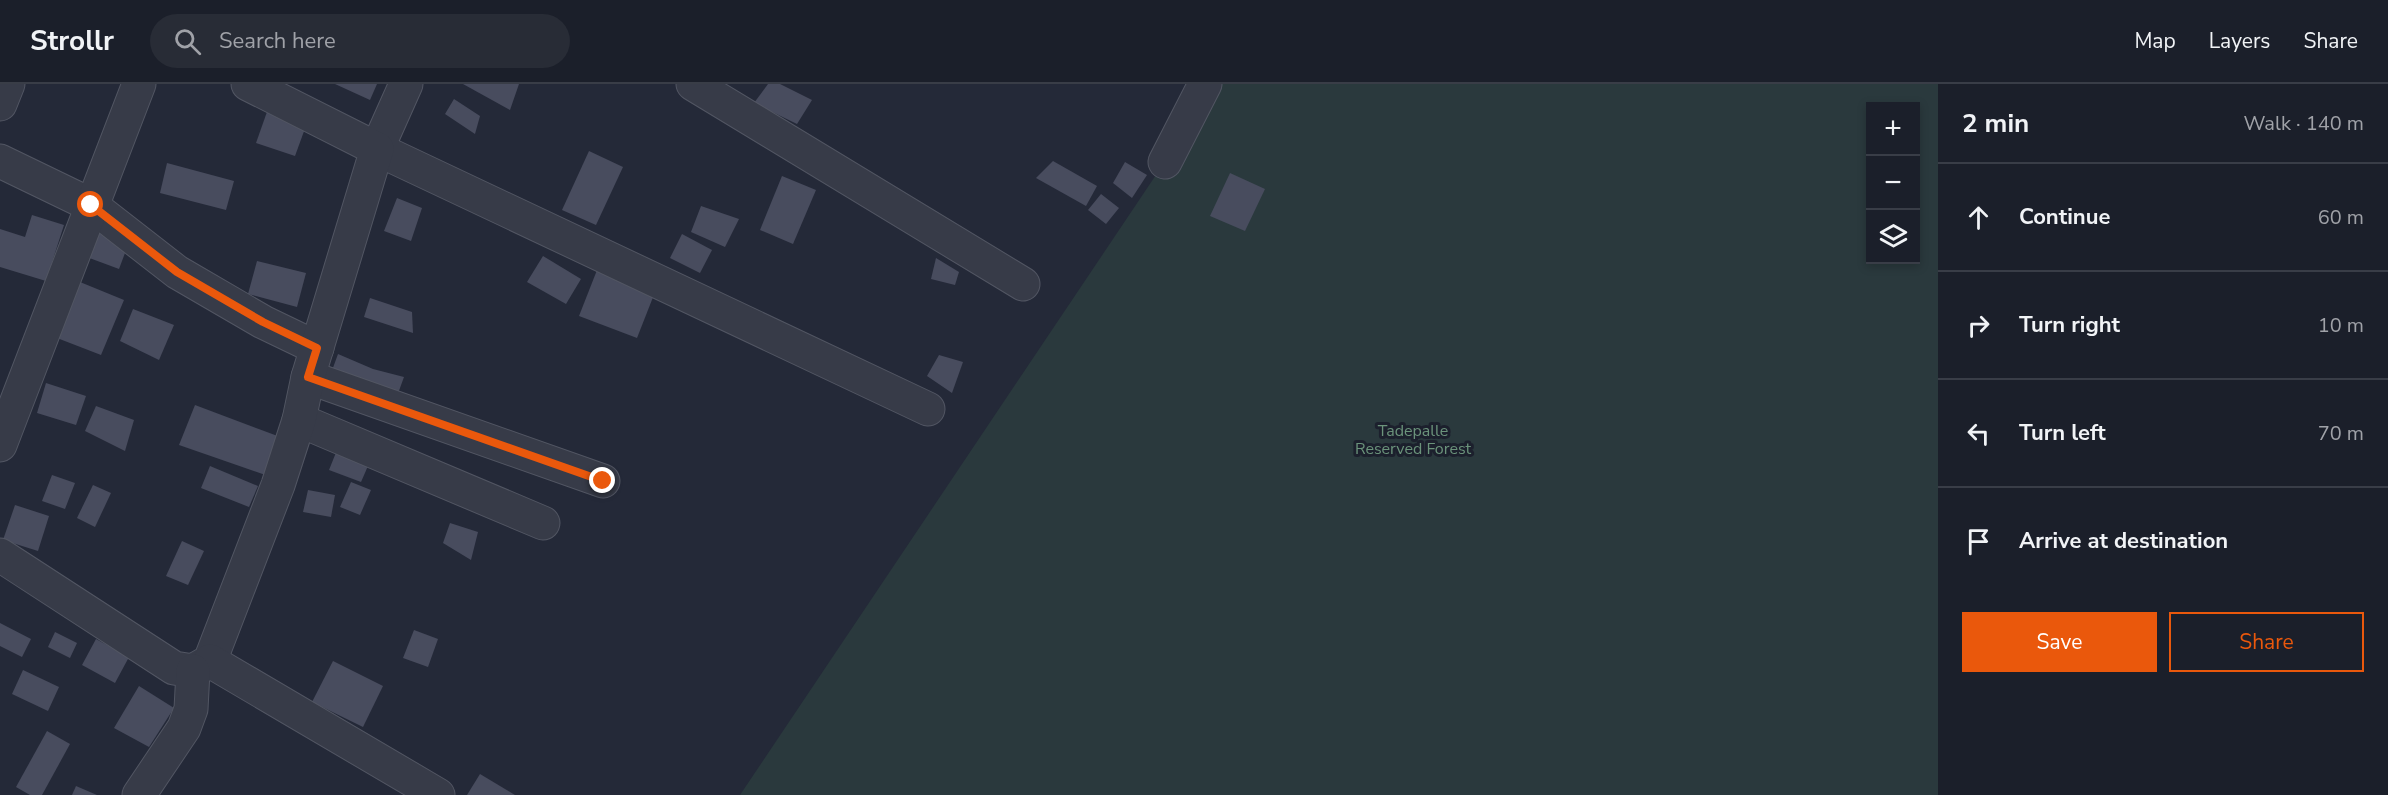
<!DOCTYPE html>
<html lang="en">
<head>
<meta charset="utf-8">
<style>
	body { margin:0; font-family:"Nunito Sans",sans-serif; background:#282c36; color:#f1f3f6 }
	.controls { position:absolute; right:18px; top:18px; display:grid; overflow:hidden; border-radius:0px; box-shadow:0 3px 9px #0003 }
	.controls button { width:54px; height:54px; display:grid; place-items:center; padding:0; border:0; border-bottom:2px solid #393d47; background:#1b1f2a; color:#f1f3f6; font:30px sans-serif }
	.stop { position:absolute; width:18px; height:18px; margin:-14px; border:4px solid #ea580c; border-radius:50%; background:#fff }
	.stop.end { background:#ea580c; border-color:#fff; box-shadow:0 2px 6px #0008 }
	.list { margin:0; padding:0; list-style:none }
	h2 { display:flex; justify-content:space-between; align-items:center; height:78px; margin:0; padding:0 24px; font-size:26px }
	h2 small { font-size:20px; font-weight:400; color:#a0a2a8 }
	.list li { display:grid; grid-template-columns:39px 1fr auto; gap:18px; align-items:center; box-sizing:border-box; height:108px; padding:0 24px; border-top:2px solid #393d47 }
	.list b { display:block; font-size:22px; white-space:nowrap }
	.list em { font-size:20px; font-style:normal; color:#a0a2a8 }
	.actions { display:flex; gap:12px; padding:18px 24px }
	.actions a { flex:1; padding:14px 0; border:2px solid #ea580c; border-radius:0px; text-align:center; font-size:21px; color:#ea580c }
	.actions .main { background:#ea580c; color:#fff }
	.icon { flex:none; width:33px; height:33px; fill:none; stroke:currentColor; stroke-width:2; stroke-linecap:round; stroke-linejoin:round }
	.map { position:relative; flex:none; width:1938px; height:711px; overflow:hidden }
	header { display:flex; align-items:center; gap:36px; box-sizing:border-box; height:84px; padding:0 30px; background:#1b1f2a; border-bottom:2px solid #393d47 }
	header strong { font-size:28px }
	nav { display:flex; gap:33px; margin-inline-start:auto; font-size:21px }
	.search { width:420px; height:54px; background:#282c36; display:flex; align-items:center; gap:15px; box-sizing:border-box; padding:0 21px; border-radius:33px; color:#a0a2a8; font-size:22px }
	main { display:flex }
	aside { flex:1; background:#1b1f2a }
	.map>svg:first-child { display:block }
</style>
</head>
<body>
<header>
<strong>Strollr</strong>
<div class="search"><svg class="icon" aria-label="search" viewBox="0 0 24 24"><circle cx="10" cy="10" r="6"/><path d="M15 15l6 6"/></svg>Search here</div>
<nav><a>Map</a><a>Layers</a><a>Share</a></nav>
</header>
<main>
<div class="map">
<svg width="1938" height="711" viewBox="0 0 1938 711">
	<rect width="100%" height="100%" fill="#242938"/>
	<path fill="#2a393d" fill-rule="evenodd" d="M 1217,0 L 1938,0 L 1938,711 L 740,711 ZM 1870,22 L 1916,22 L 1916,176 L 1870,176 Z"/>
	<g fill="#484c5e">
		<path d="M 335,0 L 377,0 L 370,16 Z"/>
		<path d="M 463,0 L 519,0 L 510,26 Z"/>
		<path d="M 768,0 L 780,0 L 812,16 L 797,40 L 754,19 Z"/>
		<path d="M 454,15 L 480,32 L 475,50 L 445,30 Z"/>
		<path d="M 268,25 L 307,39 L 295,72 L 256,59 Z"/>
		<path d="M 589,67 L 623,83 L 596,141 L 562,126 Z"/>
		<path d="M 1053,77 L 1097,102 L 1086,122 L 1036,94 Z"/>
		<path d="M 1125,78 L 1147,91 L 1132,114 L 1113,99 Z"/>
		<path d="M 167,79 L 234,97 L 226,126 L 160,109 Z"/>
		<path d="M 1230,89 L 1265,105 L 1245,147 L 1210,132 Z"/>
		<path d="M 782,92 L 816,106 L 793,160 L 760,146 Z"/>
		<path d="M 1101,110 L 1119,124 L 1106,140 L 1088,126 Z"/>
		<path d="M 397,114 L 422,124 L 411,157 L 384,147 Z"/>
		<path d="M 701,122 L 739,135 L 725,163 L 691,148 Z"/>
		<path d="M 32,131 L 64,141 L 46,197 L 0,183 L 0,145 L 25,153 Z"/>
		<path d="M 93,147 L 128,161 L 119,185 L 84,172 Z"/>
		<path d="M 682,150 L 712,166 L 700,189 L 670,174 Z"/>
		<path d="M 543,172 L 581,195 L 566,220 L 527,198 Z"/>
		<path d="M 936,174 L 959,188 L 955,201 L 931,195 Z"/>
		<path d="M 257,177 L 306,189 L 297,223 L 248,210 Z"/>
		<path d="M 599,181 L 657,203 L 637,254 L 579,232 Z"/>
		<path d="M 80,198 L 124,216 L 101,271 L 57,254 Z"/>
		<path d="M 370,214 L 412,228 L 413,249 L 364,233 Z"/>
		<path d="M 133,225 L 174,241 L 159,276 L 120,257 Z"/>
		<path d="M 338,270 L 373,285 L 404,293 L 396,315 L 330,292 Z"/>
		<path d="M 939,271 L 963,278 L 952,309 L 927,292 Z"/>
		<path d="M 46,299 L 86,312 L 76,341 L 37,329 Z"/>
		<path d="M 195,321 L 283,354 L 271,393 L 179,361 Z"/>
		<path d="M 96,322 L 134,336 L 125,367 L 85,347 Z"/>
		<path d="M 339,361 L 371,375 L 361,398 L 329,386 Z"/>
		<path d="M 210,382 L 258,402 L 249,423 L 201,404 Z"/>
		<path d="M 52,391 L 75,399 L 65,425 L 42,417 Z"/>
		<path d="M 351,398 L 371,406 L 360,431 L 340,423 Z"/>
		<path d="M 93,401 L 111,409 L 95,443 L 77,434 Z"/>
		<path d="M 308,406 L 335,411 L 331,433 L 303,428 Z"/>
		<path d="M 15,421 L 49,432 L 38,467 L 3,456 Z"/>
		<path d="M 450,439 L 478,448 L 471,476 L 443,459 Z"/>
		<path d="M 182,457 L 204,467 L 188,501 L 166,492 Z"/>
		<path d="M 0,539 L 31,555 L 22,573 L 0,562 Z"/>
		<path d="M 414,546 L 438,555 L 428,583 L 403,574 Z"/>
		<path d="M 55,548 L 77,559 L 70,574 L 48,563 Z"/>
		<path d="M 96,555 L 129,573 L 115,599 L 82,581 Z"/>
		<path d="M 333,577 L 383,602 L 363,643 L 312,618 Z"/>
		<path d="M 23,586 L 59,603 L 48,627 L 12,610 Z"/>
		<path d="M 139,602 L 174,624 L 149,663 L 114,644 Z"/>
		<path d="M 47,647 L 70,660 L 42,711 L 30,711 L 16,703 Z"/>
		<path d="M 480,690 L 515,711 L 467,711 Z"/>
		<path d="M 76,702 L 97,711 L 72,711 Z"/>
	</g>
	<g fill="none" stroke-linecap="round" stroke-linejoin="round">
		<defs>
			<g id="minor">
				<path d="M 406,0 L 377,65 L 928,325"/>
				<path d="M 693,0 L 1023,200"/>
				<path d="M 0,20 L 8,0"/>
				<path d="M 0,77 L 91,121 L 177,188 L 263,238 L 317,264"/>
				<path d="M 1165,78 L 1205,0"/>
				<path d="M 308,293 L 603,397"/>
				<path d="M 299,336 L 543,439"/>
				<path d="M 0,361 L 139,0"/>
				<path d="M 0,471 L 174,584 L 193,587 L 210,577 L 278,401 L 299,336 L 308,293 L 377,65 L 248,0"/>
				<path d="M 210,577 L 438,711"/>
				<path d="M 139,711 L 184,644 L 191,625 L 193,587"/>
			</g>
		</defs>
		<use href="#minor" stroke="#525663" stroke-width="35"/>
		<use href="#minor" stroke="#373b48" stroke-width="33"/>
	</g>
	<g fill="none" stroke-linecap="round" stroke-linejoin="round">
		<path stroke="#ea580c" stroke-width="8" d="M 91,121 L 177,188 L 263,238 L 317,264 L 308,293 L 603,397"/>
	</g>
	<g text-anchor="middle" stroke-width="6" stroke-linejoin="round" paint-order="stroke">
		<g font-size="16" fill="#6b937b" stroke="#1c202d">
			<text x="1413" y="352">Tadepalle<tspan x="1413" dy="18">Reserved Forest</tspan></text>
		</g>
	</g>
</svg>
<div class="controls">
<button>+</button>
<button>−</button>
<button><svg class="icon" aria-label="layers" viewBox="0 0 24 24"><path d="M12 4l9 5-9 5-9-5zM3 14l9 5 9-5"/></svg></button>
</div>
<div class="stop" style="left:91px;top:121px"></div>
<div class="stop end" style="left:603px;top:397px"></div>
</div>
<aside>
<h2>2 min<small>Walk · 140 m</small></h2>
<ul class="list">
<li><svg class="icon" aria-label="ahead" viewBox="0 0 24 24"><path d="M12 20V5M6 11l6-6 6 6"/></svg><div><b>Continue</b></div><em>60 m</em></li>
<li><svg class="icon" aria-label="right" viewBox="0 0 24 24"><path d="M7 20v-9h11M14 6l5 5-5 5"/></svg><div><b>Turn right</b></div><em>10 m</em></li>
<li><svg class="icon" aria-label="left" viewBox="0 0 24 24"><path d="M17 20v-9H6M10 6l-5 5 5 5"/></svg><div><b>Turn left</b></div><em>70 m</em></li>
<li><svg class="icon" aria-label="arrive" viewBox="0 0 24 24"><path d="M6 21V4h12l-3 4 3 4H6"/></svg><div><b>Arrive at destination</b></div></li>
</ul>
<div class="actions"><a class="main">Save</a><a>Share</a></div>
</aside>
</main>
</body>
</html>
